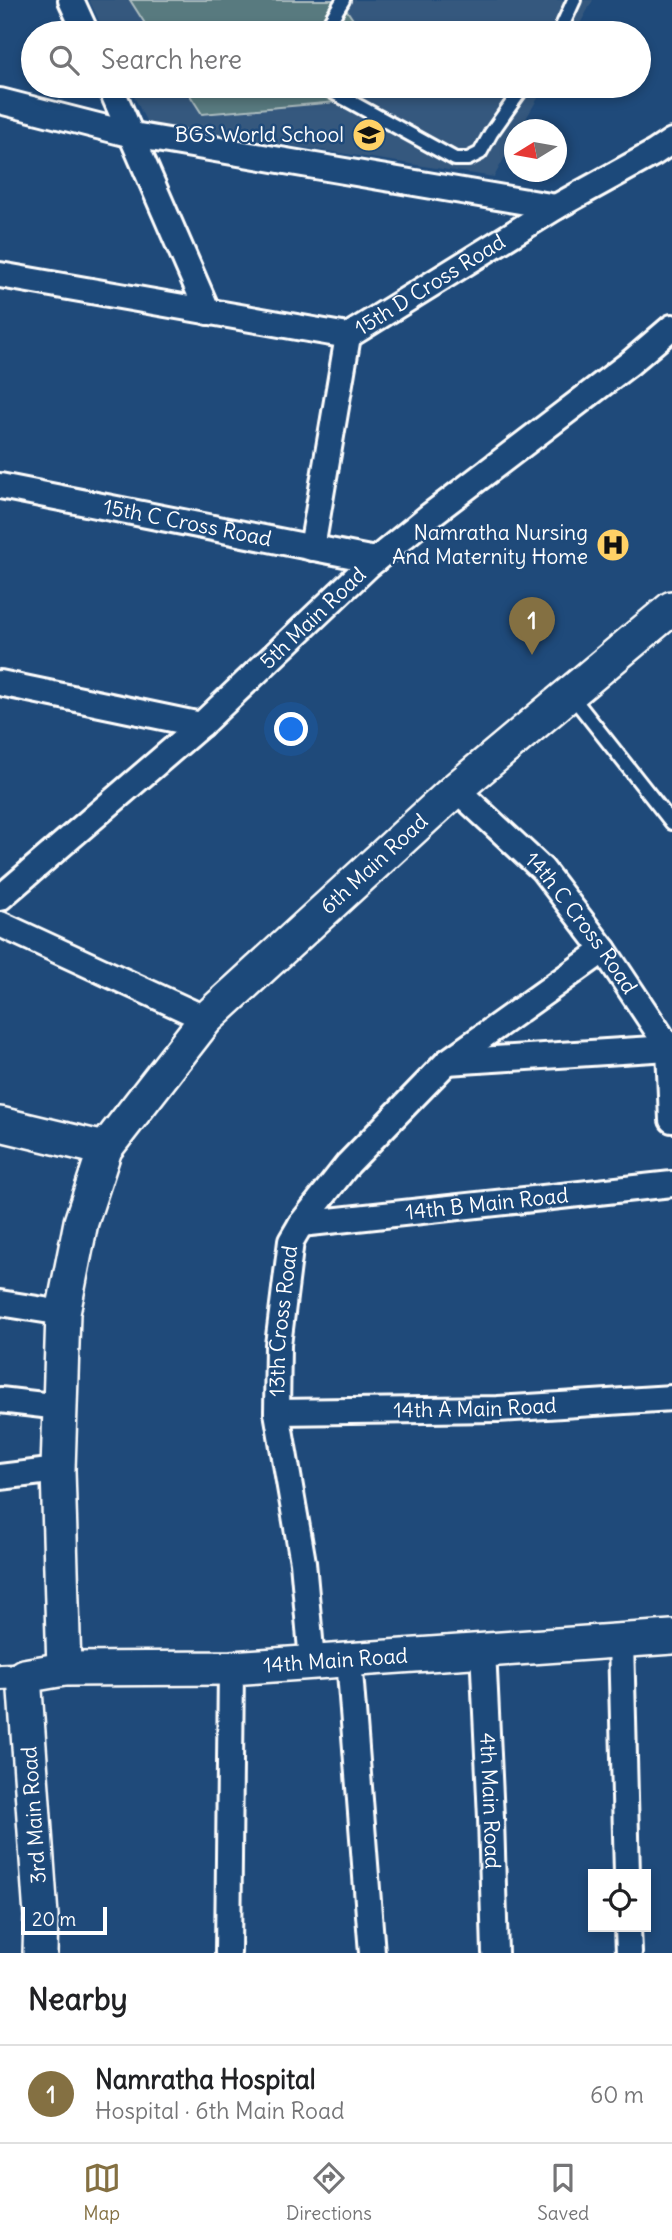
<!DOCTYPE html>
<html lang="en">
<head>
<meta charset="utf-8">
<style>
	body { margin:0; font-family:Delius,sans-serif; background:#f2f2f2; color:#202124 }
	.controls { position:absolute; right:21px; bottom:21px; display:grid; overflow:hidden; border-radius:0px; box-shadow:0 4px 10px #0003 }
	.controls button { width:63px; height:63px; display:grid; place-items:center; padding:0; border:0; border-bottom:2px solid #e0e0e0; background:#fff; color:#202124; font:35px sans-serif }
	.compass { position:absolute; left:504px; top:119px; width:63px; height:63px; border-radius:50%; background:#fff; box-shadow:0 4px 10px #0003; rotate:259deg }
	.scale { position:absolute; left:21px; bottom:18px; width:86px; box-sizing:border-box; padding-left:7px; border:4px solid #fff; border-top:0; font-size:19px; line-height:24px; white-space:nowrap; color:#fff; -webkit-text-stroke:5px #1f4a7a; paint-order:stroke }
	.you { position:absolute; left:292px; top:730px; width:24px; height:24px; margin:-18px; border:5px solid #fff; border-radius:50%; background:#1a73e8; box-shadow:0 0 0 10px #1a73e833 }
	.badge { display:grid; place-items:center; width:46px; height:46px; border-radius:50%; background:#847042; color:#fff; font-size:23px; font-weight:700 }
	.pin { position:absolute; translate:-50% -58px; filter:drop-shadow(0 2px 4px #0008) }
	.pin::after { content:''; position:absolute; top:37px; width:24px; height:21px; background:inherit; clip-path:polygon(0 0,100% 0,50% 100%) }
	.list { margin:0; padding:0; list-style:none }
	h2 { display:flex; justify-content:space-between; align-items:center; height:91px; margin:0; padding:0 28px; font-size:30px }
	h2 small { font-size:23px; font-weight:400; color:#757577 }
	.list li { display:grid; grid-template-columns:46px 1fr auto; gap:21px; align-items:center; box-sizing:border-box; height:98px; padding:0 28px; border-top:2px solid #e0e0e0 }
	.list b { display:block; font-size:26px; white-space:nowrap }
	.list p { margin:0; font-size:23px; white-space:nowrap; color:#757577 }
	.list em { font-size:23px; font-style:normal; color:#757577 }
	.icon { flex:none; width:38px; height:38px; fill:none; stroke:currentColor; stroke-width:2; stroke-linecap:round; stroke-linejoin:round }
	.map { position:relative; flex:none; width:672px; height:1953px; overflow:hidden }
	.search { position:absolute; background:#fff; box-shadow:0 4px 10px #0003; left:21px; right:21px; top:21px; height:77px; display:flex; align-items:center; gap:18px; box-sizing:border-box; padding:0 24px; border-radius:38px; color:#757577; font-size:26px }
	.sheet { height:189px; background:#fff }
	nav { display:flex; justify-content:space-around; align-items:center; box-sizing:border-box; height:98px; border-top:2px solid #e0e0e0; background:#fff; font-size:19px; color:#757577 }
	nav a { display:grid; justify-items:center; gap:4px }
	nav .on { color:#847042 }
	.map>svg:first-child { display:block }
</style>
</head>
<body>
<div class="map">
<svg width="672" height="1953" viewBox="0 0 672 1953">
	<rect width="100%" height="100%" fill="#1f4a7a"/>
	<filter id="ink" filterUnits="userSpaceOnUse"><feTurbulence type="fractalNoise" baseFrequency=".0143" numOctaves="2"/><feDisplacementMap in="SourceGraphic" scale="14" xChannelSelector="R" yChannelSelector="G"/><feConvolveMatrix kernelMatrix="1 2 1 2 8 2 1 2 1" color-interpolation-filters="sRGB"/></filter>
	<g filter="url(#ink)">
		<g fill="#35587e">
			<path d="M 89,0 L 593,0 L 575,33 L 105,33 Z"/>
			<path d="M 129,86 L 545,86 L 520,129 L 514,130 L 514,140 L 494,177 L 147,123 Z"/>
		</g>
		<g fill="#587a7f" stroke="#acbcbf" stroke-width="2">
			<path d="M 130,0 L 340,0 L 362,33 L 151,33 Z"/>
			<path d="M 184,86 L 369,86 L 348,101 L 202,114 Z"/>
		</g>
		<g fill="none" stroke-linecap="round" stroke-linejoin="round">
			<defs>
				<g id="lane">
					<path d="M 323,33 L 343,0"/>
					<path d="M 559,33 L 574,0"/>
					<path d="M 322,86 L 455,159 L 468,159 L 480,153 L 491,133 L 524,86"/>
					<path d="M 571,695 L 672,823"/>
				</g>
				<g id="street">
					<path d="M 71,0 L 86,33"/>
					<path d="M 110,86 L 208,312"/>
					<path d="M 0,101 L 133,135 L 556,207"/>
					<path id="s1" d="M 0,275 L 348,336 L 556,207 L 654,153 L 672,141"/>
					<path id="s2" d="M 0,486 L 375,560"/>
					<path d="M 312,548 L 348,336"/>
					<path d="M 0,683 L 201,725"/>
					<path id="s3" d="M 456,789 L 542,869 L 604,950 L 669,1048 L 672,1120"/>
					<path id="s4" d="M 0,898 L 201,725 L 368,566 L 428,517 L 630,363 L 672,327"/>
					<path d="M 0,924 L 206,1019"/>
					<path d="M 447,1062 L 669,1048"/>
					<path id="s5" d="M 301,1224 L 672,1184"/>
					<path d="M 0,1303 L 63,1313"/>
					<path d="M 0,1400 L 60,1407"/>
					<path id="s6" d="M 277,1412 L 498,1409 L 672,1398"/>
					<path d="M 0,1477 L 58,1470"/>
					<path d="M 621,1641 L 627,1874"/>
					<path id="s7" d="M 483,1649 L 491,1818 L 495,1953"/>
					<path d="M 349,1659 L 372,1953"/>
					<path id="s8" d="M 312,1661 L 303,1562 L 277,1412 L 278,1345 L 291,1241 L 301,1224 L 348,1164 L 447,1062 L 604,950"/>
					<path d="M 0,1677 L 24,1676"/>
					<path d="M 628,1927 L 629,1953"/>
					<path d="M 228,1953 L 231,1668"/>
				</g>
				<g id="secondary">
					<path d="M 0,1124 L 105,1149"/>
					<path id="s9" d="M 64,1669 L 58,1470 L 63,1313 L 81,1222 L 105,1149 L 206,1019 L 456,789 L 672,608"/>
					<path id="s10" d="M 40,1953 L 41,1916 L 24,1676 L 64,1669 L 231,1668 L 672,1637"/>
				</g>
			</defs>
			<use href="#lane" stroke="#fff" stroke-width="18"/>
			<use href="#street" stroke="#fff" stroke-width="30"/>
			<use href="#secondary" stroke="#fff" stroke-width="38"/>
			<use href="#lane" stroke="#1f4a7a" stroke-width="12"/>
			<use href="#street" stroke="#1f4a7a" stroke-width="24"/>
			<use href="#secondary" stroke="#1f4a7a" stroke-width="33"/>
		</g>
	</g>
	<defs>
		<symbol id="school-disc" viewBox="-11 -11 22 22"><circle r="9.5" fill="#ffd166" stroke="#1f4a7a"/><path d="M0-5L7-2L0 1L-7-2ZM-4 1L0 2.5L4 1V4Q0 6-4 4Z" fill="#111"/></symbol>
		<symbol id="hospital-disc" viewBox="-11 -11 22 22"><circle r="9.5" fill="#ffd166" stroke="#1f4a7a"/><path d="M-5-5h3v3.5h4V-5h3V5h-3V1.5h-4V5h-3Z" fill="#111"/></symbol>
	</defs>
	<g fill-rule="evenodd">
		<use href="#school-disc" x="350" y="116" width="38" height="38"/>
		<use href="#hospital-disc" x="594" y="526" width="38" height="38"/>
	</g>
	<g text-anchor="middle" stroke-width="5" stroke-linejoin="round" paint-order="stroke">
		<g font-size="21" fill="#fff" stroke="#1f4a7a" text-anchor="end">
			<text x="344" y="142">BGS World School</text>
			<text x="588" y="540">Namratha Nursing<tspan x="588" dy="24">And Maternity Home</tspan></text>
		</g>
		<g font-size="21" fill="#fff" stroke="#1f4a7a">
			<text dy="7" stroke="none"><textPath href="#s1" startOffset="450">15th D Cross Road</textPath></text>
			<text dy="7" stroke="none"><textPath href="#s2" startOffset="191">15th C Cross Road</textPath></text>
			<text dy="7" stroke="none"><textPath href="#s4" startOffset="420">5th Main Road</textPath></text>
			<text dy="7" stroke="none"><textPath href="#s9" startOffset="919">6th Main Road</textPath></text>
			<text dy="7" stroke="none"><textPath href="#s3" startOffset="184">14th C Cross Road</textPath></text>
			<text dy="7" stroke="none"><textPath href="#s5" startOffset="187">14th B Main Road</textPath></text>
			<text dy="7" stroke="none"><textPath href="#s8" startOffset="343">13th Cross Road</textPath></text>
			<text dy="7" stroke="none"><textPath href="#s6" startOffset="198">14th A Main Road</textPath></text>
			<text dy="7" stroke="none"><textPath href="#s10" startOffset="590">14th Main Road</textPath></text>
			<text dy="7" stroke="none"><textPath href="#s7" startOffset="152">4th Main Road</textPath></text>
			<text transform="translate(34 1815) rotate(-94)" y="7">3rd Main Road</text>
		</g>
	</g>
</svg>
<div class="controls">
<button><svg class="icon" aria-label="locate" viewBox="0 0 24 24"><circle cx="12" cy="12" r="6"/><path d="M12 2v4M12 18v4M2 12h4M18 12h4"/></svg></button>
</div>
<svg class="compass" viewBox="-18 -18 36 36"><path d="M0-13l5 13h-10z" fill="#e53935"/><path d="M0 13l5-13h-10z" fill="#757577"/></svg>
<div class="scale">20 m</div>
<div class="you"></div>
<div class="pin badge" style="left:532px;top:655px">1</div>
<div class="search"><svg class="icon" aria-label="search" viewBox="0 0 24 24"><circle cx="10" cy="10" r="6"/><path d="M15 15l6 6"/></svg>Search here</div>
</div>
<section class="sheet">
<h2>Nearby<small></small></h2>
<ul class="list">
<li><span class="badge">1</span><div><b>Namratha Hospital</b><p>Hospital · 6th Main Road</p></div><em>60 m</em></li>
</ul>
</section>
<nav>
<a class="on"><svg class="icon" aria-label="map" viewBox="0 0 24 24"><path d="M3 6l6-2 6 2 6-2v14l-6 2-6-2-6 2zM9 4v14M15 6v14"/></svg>Map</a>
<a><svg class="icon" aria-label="directions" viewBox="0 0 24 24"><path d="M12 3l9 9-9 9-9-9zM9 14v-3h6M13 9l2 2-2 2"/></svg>Directions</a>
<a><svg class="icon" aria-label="saved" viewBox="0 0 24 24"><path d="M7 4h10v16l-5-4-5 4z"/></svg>Saved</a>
</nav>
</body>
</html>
